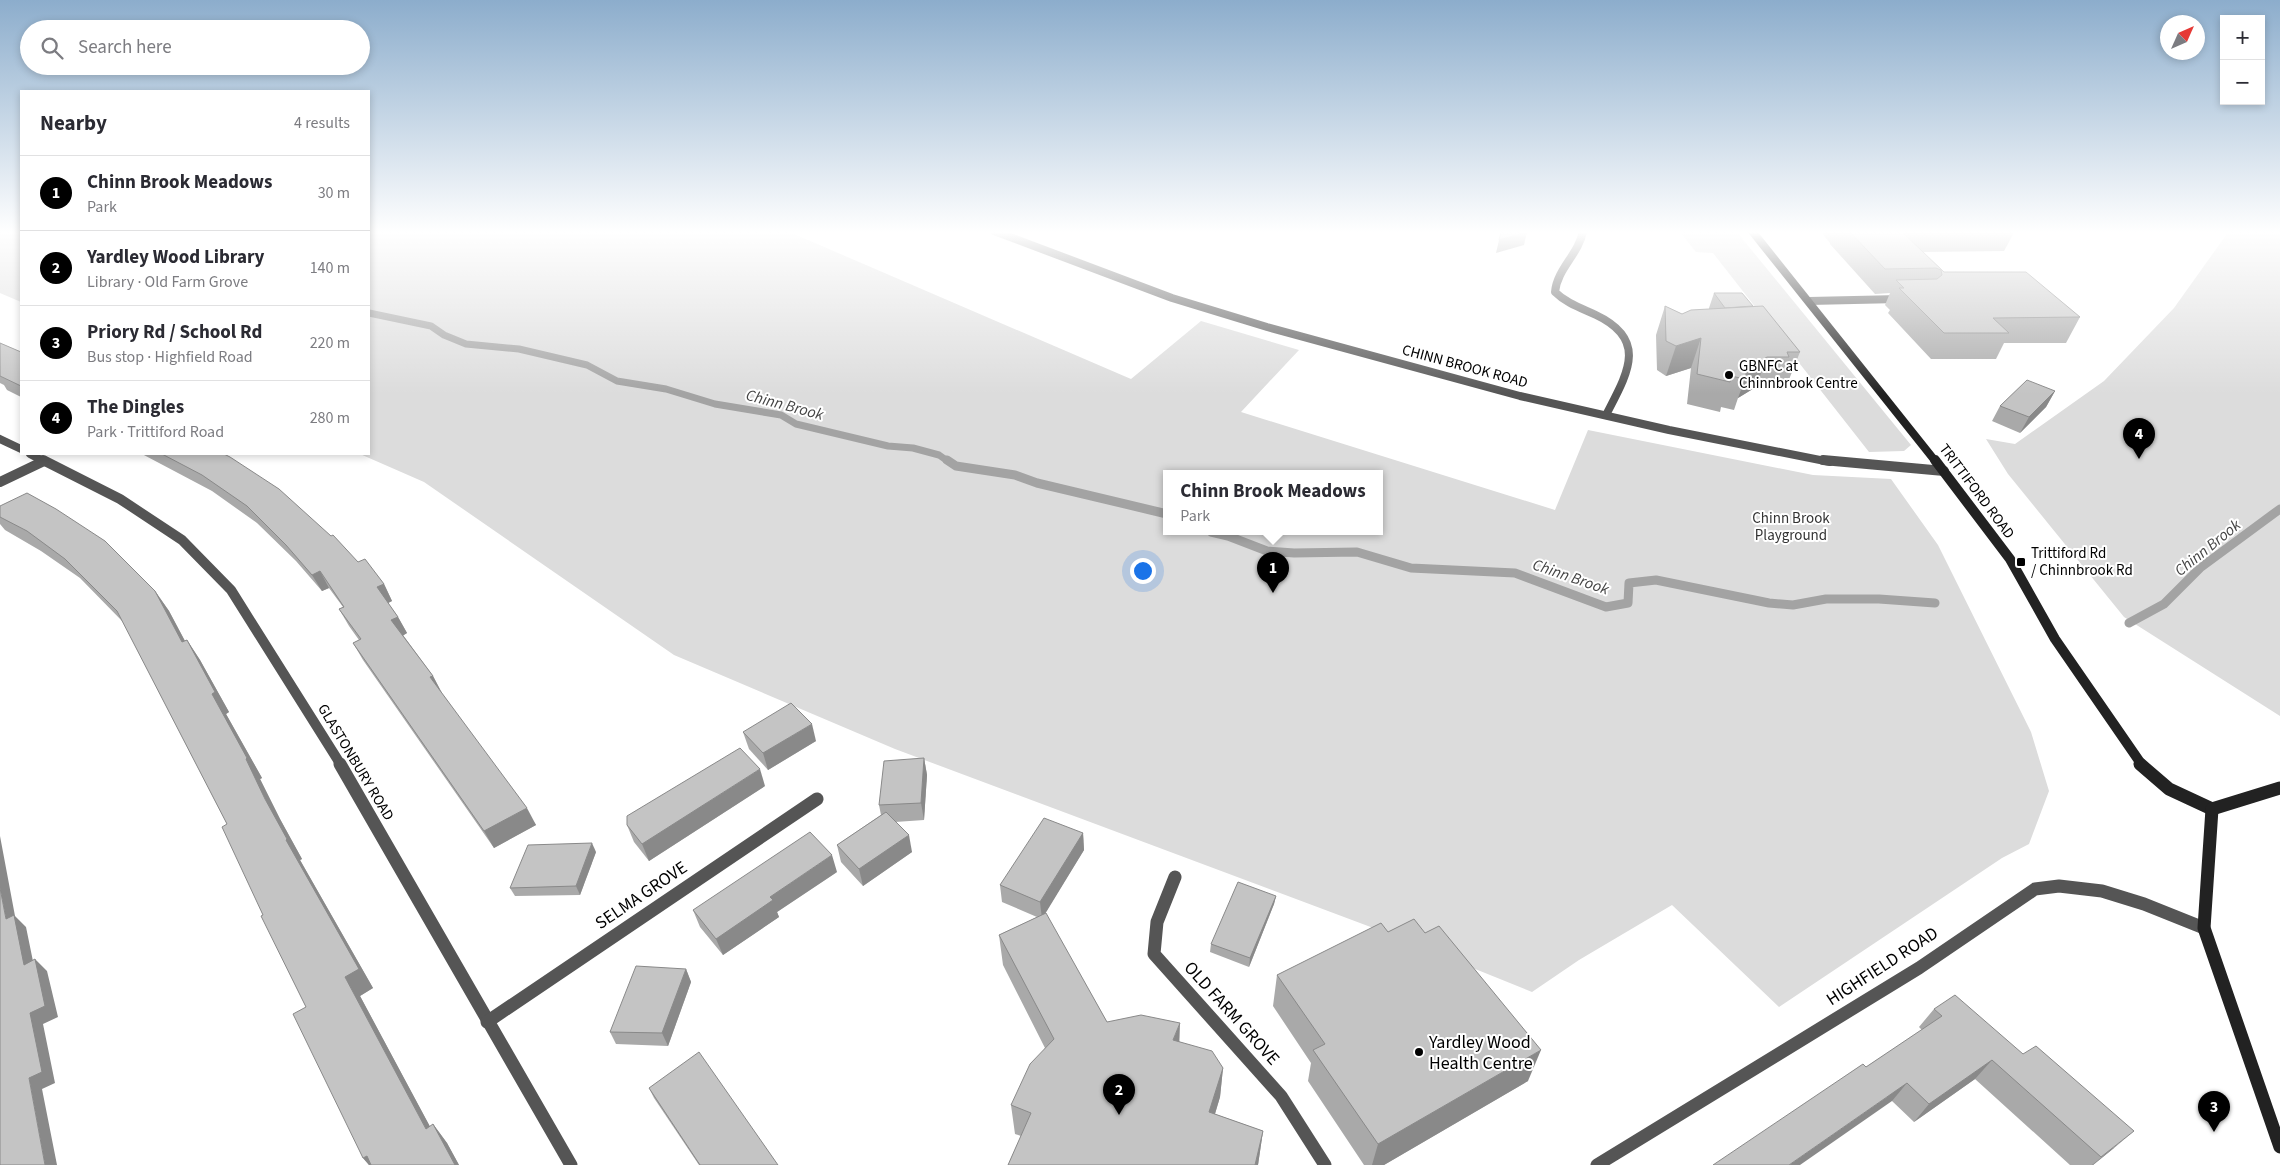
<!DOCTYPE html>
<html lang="en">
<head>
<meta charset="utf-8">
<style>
	body { margin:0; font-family:"Source Sans 3",sans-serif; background:#f2f2f3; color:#2b2b33 }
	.controls { position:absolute; right:15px; top:15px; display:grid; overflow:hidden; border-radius:0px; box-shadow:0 2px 8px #0003 }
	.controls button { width:45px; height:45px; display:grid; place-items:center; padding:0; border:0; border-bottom:1px solid #e1e1e2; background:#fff; color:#2b2b33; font:25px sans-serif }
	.compass { position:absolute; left:2160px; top:15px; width:45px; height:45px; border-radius:50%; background:#fff; box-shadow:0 2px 8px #0003; rotate:45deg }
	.you { position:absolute; left:1142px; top:570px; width:18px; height:18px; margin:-12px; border:4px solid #fff; border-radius:50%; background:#1a73e8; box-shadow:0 0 0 8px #1a73e833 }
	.badge { display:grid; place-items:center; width:32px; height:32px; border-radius:50%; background:#000; color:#fff; font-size:16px; font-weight:700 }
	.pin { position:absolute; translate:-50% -41px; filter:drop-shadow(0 1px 2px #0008) }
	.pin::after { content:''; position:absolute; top:26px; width:18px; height:15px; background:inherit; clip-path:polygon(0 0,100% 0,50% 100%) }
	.popup { position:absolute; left:1163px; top:470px; width:220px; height:65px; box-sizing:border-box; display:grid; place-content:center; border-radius:0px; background:#fff; filter:drop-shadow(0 1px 4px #0005); font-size:16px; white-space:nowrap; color:#7c7c81 }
	.popup b { font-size:19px; color:#2b2b33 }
	.popup::after { content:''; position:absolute; left:50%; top:100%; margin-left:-10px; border:10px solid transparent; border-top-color:#fff }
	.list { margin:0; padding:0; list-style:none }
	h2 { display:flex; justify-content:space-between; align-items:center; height:65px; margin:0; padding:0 20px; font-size:21px }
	h2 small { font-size:16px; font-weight:400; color:#7c7c81 }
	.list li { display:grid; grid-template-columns:32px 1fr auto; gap:15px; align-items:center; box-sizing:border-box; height:75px; padding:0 20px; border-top:1px solid #e1e1e2 }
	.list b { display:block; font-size:19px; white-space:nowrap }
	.list p { margin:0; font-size:16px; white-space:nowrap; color:#7c7c81 }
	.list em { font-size:16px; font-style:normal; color:#7c7c81 }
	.icon { flex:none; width:28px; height:28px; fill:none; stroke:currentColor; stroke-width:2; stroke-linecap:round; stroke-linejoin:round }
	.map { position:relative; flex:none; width:2280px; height:1165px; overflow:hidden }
	.search { position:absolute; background:#fff; box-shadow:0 2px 8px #0003; left:20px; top:20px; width:350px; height:55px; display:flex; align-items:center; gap:12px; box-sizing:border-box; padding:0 18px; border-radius:28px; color:#7c7c81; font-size:19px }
	.panel { position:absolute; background:#fff; box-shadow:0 2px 8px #0003; left:20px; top:90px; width:350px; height:365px; border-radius:0px }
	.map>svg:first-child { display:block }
</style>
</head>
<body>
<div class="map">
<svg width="2280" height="1165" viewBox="0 0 2280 1165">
	<rect width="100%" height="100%" fill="#fff"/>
	<g fill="#dcdcdc" fill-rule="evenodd">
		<path d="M 0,231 L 21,231 L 21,302 L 0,293 Z"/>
		<path d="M 369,231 L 787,231 L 1131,379 L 1201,321 L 1299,350 L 1241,412 L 1555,510 L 1588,430 L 1813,475 L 1891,479 L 1938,545 L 2031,732 L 2049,791 L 2029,844 L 2002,858 L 1779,1007 L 1672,905 L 1579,960 L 1532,992 L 1376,929 L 895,749 L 674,655 L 424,482 L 360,454 L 369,454 ZM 1167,474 L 1379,474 L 1379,532 L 1167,532 Z"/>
		<path d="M 1679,231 L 1736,231 L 1911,445 L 1904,451 L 1869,452 L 1713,253 L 1696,252 Z"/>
		<path d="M 2229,231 L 2280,231 L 2280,716 L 2124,617 L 2008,474 L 1986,439 L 2015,444 L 2104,381 L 2174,308 Z"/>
	</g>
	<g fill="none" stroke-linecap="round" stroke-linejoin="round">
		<path stroke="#a3a3a3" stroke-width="7" d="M 369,313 L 431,326 L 444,335 L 466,344 L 519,349 L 587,365 L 617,381 L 666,389 L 715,404 L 781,415 L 796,424 L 888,446 L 913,448 L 939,455 L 949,462"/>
		<g stroke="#a3a3a3" stroke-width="9">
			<path d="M 947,460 L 956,466 L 1015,475 L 1037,483 L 1167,514"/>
			<path d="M 1211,532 L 1228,536 L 1267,551 L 1294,553 L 1357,552 L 1411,568 L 1515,573 L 1606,607 L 1628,603 L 1629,583 L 1656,580 L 1769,603 L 1793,605 L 1826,599 L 1879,599 L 1935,603"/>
			<path d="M 2129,623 L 2164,604 L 2200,568 L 2280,509"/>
		</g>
		<g stroke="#555" stroke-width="8">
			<path d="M 1583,231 C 1579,254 1557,269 1555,292 C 1566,303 1581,308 1596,315 C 1649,340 1627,374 1606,415"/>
			<path d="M 1809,301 L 1899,299"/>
		</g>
		<g stroke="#555" stroke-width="8">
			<path d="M 994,231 L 1172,298 L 1267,327 L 1520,396 L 1669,430 L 1830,462"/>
			<path d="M 0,439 L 21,449"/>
			<path d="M 30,454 L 45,462"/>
		</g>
		<g stroke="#555" stroke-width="10">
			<path d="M 43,460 L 120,499 L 182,540 L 231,590 L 341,765"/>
			<path d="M 1823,460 L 1944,471"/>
			<path d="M 0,482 L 44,461"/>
		</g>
		<g stroke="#555" stroke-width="13">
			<path d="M 340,764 L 571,1165"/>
			<path d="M 1175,877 L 1157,922 L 1154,954 L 1281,1096 L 1325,1165"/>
			<path d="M 487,1022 L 817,799"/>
			<path d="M 1597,1165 L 1919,968 L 2035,889 L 2059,886 L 2102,891 L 2144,904 L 2204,928"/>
		</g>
		<path stroke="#222" stroke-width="8" d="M 1752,231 L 1936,462"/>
		<path stroke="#222" stroke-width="10" d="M 1935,460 L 2010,559 L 2055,639 L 2142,765"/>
		<g stroke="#222" stroke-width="13">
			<path d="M 2140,764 L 2169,789 L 2212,809"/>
			<path d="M 2212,809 L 2204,928 L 2280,1147"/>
			<path d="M 2212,809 L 2280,788"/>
		</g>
	</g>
	<g fill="#a9a9a9">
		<path d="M 1820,231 L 2015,231 L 2004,251 L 1923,252 L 1944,272 L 2080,317 L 2066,343 L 2004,343 L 1996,359 L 1931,359 L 1888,313 L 1890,310 L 1885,305 L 1890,293 L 1875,294 L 1830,244 L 1830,243 Z"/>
		<path d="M 1714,293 L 1753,306 L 1800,352 L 1788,382 L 1779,381 L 1777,387 L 1756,387 L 1738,398 L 1734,410 L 1721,407 L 1720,412 L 1687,404 L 1691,368 L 1666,376 L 1657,370 L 1656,335 L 1665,306 L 1682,314 L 1709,309 L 1709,308 Z"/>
		<path d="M 0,343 L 21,352 L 21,397 L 7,390 L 4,385 L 0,383 Z"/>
		<path d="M 2055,391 L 2046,407 L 2020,433 L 1992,421 L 2000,406 Z"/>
		<path d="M 142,454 L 224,454 L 358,562 L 384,584 L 392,601 L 388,603 L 398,617 L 407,633 L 403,635 L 433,676 L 441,692 L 536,825 L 494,848 L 363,660 L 353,643 L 359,640 L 349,626 L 339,609 L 343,607 L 329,588 L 322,591 L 296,561 L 257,523 L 212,491 Z"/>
		<path d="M 0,506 L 155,591 L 169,611 L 185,641 L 187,640 L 200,660 L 229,712 L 226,714 L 262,778 L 260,779 L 280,819 L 302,859 L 300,860 L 373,988 L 360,996 L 430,1127 L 433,1124 L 447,1143 L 459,1165 L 369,1165 L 363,1158 L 306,1007 L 263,915 L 227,824 L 123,622 L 80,578 L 41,551 L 5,530 L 0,524 Z"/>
		<path d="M 743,732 L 816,741 L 768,770 L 749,749 Z"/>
		<path d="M 924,758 L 927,775 L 924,820 L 895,822 L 912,852 L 863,886 L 841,862 L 837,845 L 881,815 L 879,805 Z"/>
		<path d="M 765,786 L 649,861 L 634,842 L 627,825 Z"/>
		<path d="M 1083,833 L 1084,850 L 1045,913 L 1107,1022 L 1180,1042 L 1223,1068 L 1220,1097 L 1215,1114 L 1263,1131 L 1258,1165 L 1008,1165 L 1021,1136 L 1015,1134 L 1011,1105 L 1045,1048 L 1003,965 L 999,935 L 1037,917 L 1002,902 L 1000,885 Z"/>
		<path d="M 596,852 L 580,895 L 515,896 L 510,888 Z"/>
		<path d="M 837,872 L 777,912 L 779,917 L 723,955 L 700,927 L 693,910 Z"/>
		<path d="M 1276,896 L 1274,904 L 1249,967 L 1210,952 L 1211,944 Z"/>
		<path d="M 1388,932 L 1425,933 L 1528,1081 L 1384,1165 L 1364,1165 L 1308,1081 L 1311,1063 L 1273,1006 L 1277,975 Z"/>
		<path d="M 686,969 L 691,982 L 668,1046 L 616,1044 L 610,1032 Z"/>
		<path d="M 1934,1009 L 2114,1148 L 2093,1165 L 2070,1165 L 1975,1079 L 1914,1122 L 1892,1101 L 1866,1067 L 1922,1030 L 1919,1027 Z"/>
		<path d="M 649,1088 L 778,1165 L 699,1165 L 654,1098 Z"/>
	</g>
	<g fill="#898989">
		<path d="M 1527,232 L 1524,245 L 1496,253 L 1499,240 Z"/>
		<path d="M 1701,338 L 1691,368 L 1666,376 L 1676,346 Z"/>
		<path d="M 1767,357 L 1756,387 L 1738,398 L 1745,379 L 1747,369 Z"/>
		<path d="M 2055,391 L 2046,407 L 2020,433 L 2029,417 Z"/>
		<path d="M 320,571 L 329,588 L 322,591 L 312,575 Z"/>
		<path d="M 384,584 L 392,601 L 386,604 L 377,587 Z"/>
		<path d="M 155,591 L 169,611 L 196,662 L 182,642 Z"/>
		<path d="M 398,617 L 407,633 L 401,637 L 391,620 Z"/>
		<path d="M 187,640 L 200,660 L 229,712 L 226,714 L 262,778 L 260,779 L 280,819 L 302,859 L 300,860 L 373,988 L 360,996 L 441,1147 L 426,1129 L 345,977 L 286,840 L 212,694 Z"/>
		<path d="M 433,676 L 442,693 L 430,677 Z"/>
		<path d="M 812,724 L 816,741 L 768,770 L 763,753 Z"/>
		<path d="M 924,758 L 927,775 L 924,820 L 921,803 Z"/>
		<path d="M 760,769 L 765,786 L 649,861 L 642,844 Z"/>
		<path d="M 527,808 L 536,825 L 494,848 L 484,831 Z"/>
		<path d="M 1083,833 L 1084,850 L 1042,919 L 1040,902 Z"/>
		<path d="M 909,835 L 912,852 L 863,886 L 859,869 Z"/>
		<path d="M 0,836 L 15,916 L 26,927 L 36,976 L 24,965 L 6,919 L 0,888 Z"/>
		<path d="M 592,843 L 596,852 L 580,895 L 576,886 Z"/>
		<path d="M 832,855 L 837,872 L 777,912 L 779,917 L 723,955 L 716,939 L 770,897 Z"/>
		<path d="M 1276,896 L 1274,904 L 1249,967 L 1250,958 Z"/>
		<path d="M 35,959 L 47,971 L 58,1017 L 43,1024 L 55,1083 L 42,1089 L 57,1165 L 45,1165 L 29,1078 L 30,1013 Z"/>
		<path d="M 686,969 L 691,982 L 668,1046 L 662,1033 Z"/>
		<path d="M 1180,1023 L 1179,1053 L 1173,1040 Z"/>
		<path d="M 1541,1050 L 1528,1081 L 1384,1165 L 1372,1165 L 1378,1144 Z"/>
		<path d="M 1992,1060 L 1975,1079 L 1914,1122 L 1929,1104 Z"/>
		<path d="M 1223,1068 L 1220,1097 L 1207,1140 L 1209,1112 Z"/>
		<path d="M 1907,1083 L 1892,1101 L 1800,1165 L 1789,1165 Z"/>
		<path d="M 433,1124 L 447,1143 L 459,1165 L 455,1165 Z"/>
		<path d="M 1263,1131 L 1258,1165 L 1255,1165 Z"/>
		<path d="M 2134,1131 L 2114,1148 L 2093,1165 L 2092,1165 Z"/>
		<path d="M 367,1156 L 375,1165 L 369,1165 L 363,1158 Z"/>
	</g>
	<g fill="#c4c4c4" stroke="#898989">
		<path d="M 1501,231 L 1528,231 L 1527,232 L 1499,240 Z"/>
		<path d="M 1849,231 L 1901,231 L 1944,272 L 2026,272 L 2080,317 L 1993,318 L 2009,333 L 1944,333 L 1899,288 L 1904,288 L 1896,280 L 1937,279 L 1942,275 L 1941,270 L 1936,268 L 1885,269 Z"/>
		<path d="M 1714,293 L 1742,293 L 1753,306 L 1725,308 Z"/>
		<path d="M 1665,306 L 1682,314 L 1691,310 L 1763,306 L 1800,352 L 1787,352 L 1789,357 L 1767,357 L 1747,369 L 1745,379 L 1731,376 L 1730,382 L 1697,374 L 1701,338 L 1676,346 L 1666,341 Z"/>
		<path d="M 0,343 L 21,352 L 21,386 L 0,376 Z"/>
		<path d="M 2027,380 L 2055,391 L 2029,417 L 2000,406 Z"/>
		<path d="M 162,454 L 224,454 L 230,457 L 279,489 L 331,536 L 333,535 L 358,562 L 365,559 L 384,584 L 377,587 L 398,617 L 391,620 L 433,676 L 430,677 L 527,808 L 484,831 L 353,643 L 361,639 L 339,609 L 344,607 L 320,571 L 312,575 L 286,545 L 247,506 L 202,475 Z"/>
		<path d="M 27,493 L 56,509 L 105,541 L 155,591 L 182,642 L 187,640 L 215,692 L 212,694 L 247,758 L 246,759 L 265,799 L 287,839 L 286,840 L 359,969 L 345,977 L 426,1129 L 433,1124 L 455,1165 L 371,1165 L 367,1156 L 363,1158 L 293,1014 L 306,1007 L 261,916 L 263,915 L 222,827 L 227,824 L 117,611 L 65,559 L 27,531 L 0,517 L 0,506 Z"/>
		<path d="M 791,703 L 812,724 L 763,753 L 743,732 Z"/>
		<path d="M 740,748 L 760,769 L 642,844 L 627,825 L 627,816 Z"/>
		<path d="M 924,758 L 921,803 L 879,805 L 884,761 Z"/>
		<path d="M 886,812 L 909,835 L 859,869 L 837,845 Z"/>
		<path d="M 1044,818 L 1083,833 L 1040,902 L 1000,885 Z"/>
		<path d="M 810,832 L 832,855 L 770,897 L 773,900 L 716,939 L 693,910 Z"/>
		<path d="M 592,843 L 576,886 L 510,888 L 528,845 Z"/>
		<path d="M 1238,882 L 1276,896 L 1250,958 L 1211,944 Z"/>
		<path d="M 0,888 L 6,919 L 14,915 L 24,965 L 35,959 L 45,1006 L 30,1013 L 42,1072 L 29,1078 L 45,1165 L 0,1165 Z"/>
		<path d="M 1046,913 L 1107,1022 L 1141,1015 L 1180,1023 L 1173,1040 L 1212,1051 L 1223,1068 L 1209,1112 L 1263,1131 L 1255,1165 L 1008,1165 L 1031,1113 L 1011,1105 L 1030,1064 L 1054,1039 L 999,935 Z"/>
		<path d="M 1414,919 L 1425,933 L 1439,926 L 1541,1050 L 1378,1144 L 1313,1050 L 1325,1044 L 1277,975 L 1381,923 L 1388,932 Z"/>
		<path d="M 636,966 L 686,969 L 662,1033 L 610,1032 Z"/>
		<path d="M 1955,995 L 2023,1054 L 2036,1046 L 2134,1131 L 2101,1157 L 1992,1060 L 1929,1104 L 1907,1083 L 1789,1165 L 1713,1165 L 1863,1064 L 1866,1067 L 1942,1016 L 1934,1009 Z"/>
		<path d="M 699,1052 L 778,1165 L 700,1165 L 649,1088 Z"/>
	</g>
	<linearGradient id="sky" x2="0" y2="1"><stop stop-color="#8cadcc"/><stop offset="0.59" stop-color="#fff"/><stop offset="1" stop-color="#fff" stop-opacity="0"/></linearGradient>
	<rect width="2280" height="394" fill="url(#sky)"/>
	<g fill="#000" stroke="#fff" stroke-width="2">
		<circle cx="1729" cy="375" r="5"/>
		<rect x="2016" y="557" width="10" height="10" rx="2.5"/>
		<circle cx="1419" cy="1052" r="5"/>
	</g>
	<g text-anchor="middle" stroke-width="4" stroke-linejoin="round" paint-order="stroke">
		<g font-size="15" fill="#000" stroke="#fff">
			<text transform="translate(1465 366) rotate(15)" y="5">CHINN BROOK ROAD</text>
			<text transform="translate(1977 491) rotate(53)" y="5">TRITTIFORD ROAD</text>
			<text transform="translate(356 762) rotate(59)" y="5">GLASTONBURY ROAD</text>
		</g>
		<g font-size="15" fill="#000" stroke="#fff" text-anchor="start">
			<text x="1739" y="371">GBNFC at<tspan x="1739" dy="17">Chinnbrook Centre</tspan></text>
			<text x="2031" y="558">Trittiford Rd<tspan x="2031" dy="17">/ Chinnbrook Rd</tspan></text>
		</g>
		<g font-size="15" fill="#333" stroke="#fff">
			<text x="1791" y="523">Chinn Brook<tspan x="1791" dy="17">Playground</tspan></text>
		</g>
		<g font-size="16" font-style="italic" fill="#444" stroke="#fff">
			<text transform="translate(785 404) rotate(15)" y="6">Chinn Brook</text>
			<text transform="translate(2207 547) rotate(-39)" y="6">Chinn Brook</text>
			<text transform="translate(1571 576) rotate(19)" y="6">Chinn Brook</text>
		</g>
		<g font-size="18" fill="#000" stroke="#fff">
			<text transform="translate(641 895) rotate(-34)" y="6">SELMA GROVE</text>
			<text transform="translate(1882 966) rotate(-33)" y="6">HIGHFIELD ROAD</text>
			<text transform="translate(1232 1013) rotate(48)" y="6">OLD FARM GROVE</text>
		</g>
		<g font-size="18" fill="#000" stroke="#fff" text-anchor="start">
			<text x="1429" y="1048">Yardley Wood<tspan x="1429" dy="21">Health Centre</tspan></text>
		</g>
	</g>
</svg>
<div class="controls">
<button>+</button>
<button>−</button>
</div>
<svg class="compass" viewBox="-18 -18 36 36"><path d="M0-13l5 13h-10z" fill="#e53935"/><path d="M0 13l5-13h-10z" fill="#7c7c81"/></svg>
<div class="you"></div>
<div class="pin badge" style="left:1273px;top:593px">1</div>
<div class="popup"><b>Chinn Brook Meadows</b>Park</div>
<div class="pin badge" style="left:1119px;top:1115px">2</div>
<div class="pin badge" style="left:2214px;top:1132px">3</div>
<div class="pin badge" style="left:2139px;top:459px">4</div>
<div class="search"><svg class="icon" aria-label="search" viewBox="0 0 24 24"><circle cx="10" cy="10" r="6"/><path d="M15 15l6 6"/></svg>Search here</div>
<section class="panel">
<h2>Nearby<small>4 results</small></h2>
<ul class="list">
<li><span class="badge">1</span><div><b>Chinn Brook Meadows</b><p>Park</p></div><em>30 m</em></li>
<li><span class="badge">2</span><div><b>Yardley Wood Library</b><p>Library · Old Farm Grove</p></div><em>140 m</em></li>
<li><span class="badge">3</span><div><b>Priory Rd / School Rd</b><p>Bus stop · Highfield Road</p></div><em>220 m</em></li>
<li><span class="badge">4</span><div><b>The Dingles</b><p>Park · Trittiford Road</p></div><em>280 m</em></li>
</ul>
</section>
</div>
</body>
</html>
